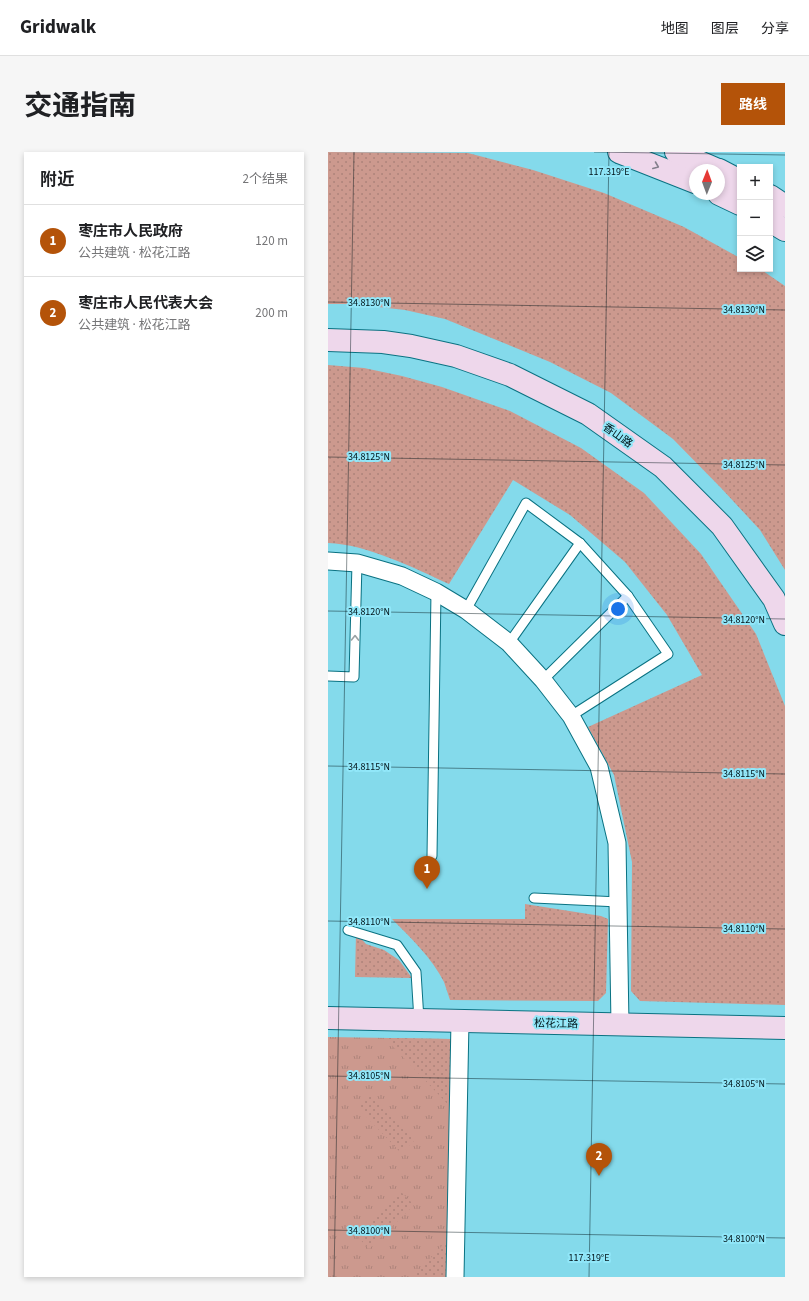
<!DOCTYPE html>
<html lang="zh">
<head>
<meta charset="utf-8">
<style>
	body { margin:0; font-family:"Source Sans 3","Noto Sans SC",sans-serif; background:#f6f6f6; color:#202124 }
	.controls { position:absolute; right:12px; top:12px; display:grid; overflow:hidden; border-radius:0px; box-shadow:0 2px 6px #0003 }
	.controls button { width:36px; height:36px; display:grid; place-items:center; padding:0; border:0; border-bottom:1px solid #e0e0e0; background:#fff; color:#202124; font:20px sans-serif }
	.compass { position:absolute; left:361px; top:12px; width:36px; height:36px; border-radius:50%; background:#fff; box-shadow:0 2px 6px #0003; rotate:1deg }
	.you { position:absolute; left:290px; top:457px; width:14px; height:14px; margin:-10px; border:3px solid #fff; border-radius:50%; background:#1a73e8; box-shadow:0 0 0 6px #1a73e833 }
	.badge { display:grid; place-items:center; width:26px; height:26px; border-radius:50%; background:#b45309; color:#fff; font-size:13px; font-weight:700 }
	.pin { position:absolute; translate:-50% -33px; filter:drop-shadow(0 1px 2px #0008) }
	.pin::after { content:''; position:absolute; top:21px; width:14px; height:12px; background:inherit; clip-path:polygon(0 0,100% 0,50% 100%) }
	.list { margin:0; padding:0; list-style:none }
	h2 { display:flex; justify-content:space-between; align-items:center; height:52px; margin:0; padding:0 16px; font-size:17px }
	h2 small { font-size:13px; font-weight:400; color:#757577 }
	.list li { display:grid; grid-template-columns:26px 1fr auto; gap:12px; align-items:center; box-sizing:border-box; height:72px; padding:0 16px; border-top:1px solid #e0e0e0 }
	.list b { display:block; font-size:15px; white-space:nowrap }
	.list p { margin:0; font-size:13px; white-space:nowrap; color:#757577 }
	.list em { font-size:13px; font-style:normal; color:#757577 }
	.icon { flex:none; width:22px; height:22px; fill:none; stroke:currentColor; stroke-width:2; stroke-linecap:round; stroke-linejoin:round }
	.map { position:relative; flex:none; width:457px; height:1125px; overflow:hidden; border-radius:0px }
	header { display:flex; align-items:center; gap:24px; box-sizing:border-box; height:56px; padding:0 20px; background:#fff; border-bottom:1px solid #e0e0e0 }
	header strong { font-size:19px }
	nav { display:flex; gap:22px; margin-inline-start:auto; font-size:14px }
	.intro { display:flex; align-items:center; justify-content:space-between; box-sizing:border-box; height:96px; padding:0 24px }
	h1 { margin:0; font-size:28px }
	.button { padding:10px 18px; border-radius:0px; background:#b45309; color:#fff; font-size:14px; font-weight:700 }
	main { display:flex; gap:24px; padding:0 24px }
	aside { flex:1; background:#fff; border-radius:0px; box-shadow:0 2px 6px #0003 }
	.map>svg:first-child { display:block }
</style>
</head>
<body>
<header>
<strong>Gridwalk</strong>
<nav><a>地图</a><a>图层</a><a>分享</a></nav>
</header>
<div class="intro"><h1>交通指南</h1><a class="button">路线</a></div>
<main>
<aside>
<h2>附近<small>2个结果</small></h2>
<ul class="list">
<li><span class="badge">1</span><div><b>枣庄市人民政府</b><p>公共建筑 · 松花江路</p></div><em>120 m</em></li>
<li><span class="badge">2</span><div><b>枣庄市人民代表大会</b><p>公共建筑 · 松花江路</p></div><em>200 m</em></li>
</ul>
</aside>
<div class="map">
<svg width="457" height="1125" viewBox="0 0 457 1125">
	<defs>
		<pattern id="grass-tufts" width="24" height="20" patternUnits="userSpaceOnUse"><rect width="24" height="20" fill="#cc998e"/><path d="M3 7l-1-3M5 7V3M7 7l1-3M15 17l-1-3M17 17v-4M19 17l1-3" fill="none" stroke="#ad837a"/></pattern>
		<pattern id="garden-dots" width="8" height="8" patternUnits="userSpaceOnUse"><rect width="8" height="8" fill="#cc998e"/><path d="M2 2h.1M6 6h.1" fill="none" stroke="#ad837a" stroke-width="1.8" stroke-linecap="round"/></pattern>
	</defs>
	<rect width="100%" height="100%" fill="#84daeb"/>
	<path fill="url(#grass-tufts)" d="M 0,885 L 123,887 L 125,1125 L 0,1125 Z"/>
	<g fill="url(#garden-dots)">
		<path d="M 0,0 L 140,1 L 205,18 L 276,41 L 356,75 L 412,106 L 412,117 L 432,117 L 457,134 L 457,418 L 432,378 L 394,337 L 345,287 L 283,241 L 222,210 L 117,167 L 77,158 L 24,152 L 0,152 Z"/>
		<path d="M 0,213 L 36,216 L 74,224 L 114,235 L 182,259 L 253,296 L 316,341 L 373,402 L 428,482 L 457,554 L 457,853 L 312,849 L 303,839 L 304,710 L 286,623 L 260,575 L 374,523 L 339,463 L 297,410 L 242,363 L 185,328 L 121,432 C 86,416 38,392 0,391 Z"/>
		<path d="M 197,752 L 273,764 L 280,767 L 278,841 L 270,849 L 122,848 C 120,842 118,836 116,830 C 104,806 83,786 64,767 L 197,767 Z"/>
		<path d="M 28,781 L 38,792 L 56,798 L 71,808 L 84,826 L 27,825 Z"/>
		<path d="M 57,886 L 123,887 L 129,962 Z"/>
		<path d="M 43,943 L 87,988 L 73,1001 L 30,956 Z"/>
		<path d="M 73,1040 L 86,1053 L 41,1097 L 28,1083 Z"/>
		<path d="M 126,1081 L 125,1125 L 85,1125 Z"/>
	</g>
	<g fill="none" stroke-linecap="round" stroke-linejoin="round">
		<defs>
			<g id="lane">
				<path d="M 138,458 L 198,351 L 252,391 L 300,444 L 340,502 L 243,564"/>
				<path d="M 181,491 L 252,391"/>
				<path d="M 0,524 L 26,525 L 29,411"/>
				<path d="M 215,528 L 300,444"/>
				<path d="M 104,704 L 108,440"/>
				<path d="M 206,746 L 291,750"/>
				<path d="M 20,778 L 69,793 L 88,820 L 91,868"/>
			</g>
			<g id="street">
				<path d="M 0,409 L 29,411 L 74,424 L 108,440 L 138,458 L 181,491 L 215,528 L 243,564 L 271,615 L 289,691 L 292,872"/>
				<path d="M 127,1125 L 132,869"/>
			</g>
			<g id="secondary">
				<path d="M 291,0 L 367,30"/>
				<path d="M 348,0 L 390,18"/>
				<path d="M 391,18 L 412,29"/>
				<path d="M 391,42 L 412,52"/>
				<path d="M 442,44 L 457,54"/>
				<path d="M 442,69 L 457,78"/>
				<path d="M 0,188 L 55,190 L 83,194 L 128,204 L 182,223 L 260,262 L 335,315 L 394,374 L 446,447 L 457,472"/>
				<path d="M 0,866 L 457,876"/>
			</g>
		</defs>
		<use href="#lane" stroke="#0a7282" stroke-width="11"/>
		<use href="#street" stroke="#0a7282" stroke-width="19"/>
		<use href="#secondary" stroke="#0a7282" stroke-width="24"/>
		<use href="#lane" stroke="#fff" stroke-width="9"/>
		<use href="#street" stroke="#fff" stroke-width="17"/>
		<use href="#secondary" stroke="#eed7eb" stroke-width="22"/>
	</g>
	<defs><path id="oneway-chevron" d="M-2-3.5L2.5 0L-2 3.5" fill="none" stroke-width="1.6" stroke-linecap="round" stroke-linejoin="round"/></defs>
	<use stroke="#837f8c" href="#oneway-chevron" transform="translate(328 14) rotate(22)"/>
	<use stroke="#99a1a3" href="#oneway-chevron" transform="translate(27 486) rotate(-89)"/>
	<path fill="none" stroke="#001318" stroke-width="1" stroke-opacity="0.45" d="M 266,0 L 457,3M 0,150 L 457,158M 0,305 L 457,313M 0,459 L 457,467M 0,614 L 457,622M 0,769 L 457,777M 0,924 L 457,932M 0,1078 L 457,1086M 6,1125 L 26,0M 261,1125 L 281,0"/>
	<g text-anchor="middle" stroke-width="4" stroke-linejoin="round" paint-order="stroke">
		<g font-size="11" fill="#001318" stroke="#91e7f9">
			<text transform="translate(290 283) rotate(35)" y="4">香山路</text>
			<text transform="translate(228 871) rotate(1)" y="4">松花江路</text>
		</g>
	</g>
	<g font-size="10" text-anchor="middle" fill="#001318" stroke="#91e7f9" stroke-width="4" stroke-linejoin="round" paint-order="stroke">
		<text x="281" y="23">117.319°E</text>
		<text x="41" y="154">34.8130°N</text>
		<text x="416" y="161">34.8130°N</text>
		<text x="41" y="308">34.8125°N</text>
		<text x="416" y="316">34.8125°N</text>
		<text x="41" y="463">34.8120°N</text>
		<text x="416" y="471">34.8120°N</text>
		<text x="41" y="618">34.8115°N</text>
		<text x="416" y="625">34.8115°N</text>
		<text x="41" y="773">34.8110°N</text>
		<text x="416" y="780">34.8110°N</text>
		<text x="41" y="927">34.8105°N</text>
		<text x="416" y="935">34.8105°N</text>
		<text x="41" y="1082">34.8100°N</text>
		<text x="416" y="1090">34.8100°N</text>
		<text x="261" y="1109">117.319°E</text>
	</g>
</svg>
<div class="controls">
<button>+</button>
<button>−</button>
<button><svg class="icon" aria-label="layers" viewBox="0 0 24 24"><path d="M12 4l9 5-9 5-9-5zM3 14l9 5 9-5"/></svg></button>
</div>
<svg class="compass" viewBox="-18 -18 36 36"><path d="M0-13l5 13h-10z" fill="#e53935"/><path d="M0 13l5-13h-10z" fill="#757577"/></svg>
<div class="you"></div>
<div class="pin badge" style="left:99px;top:737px">1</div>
<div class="pin badge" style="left:271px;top:1024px">2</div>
</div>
</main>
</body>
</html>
